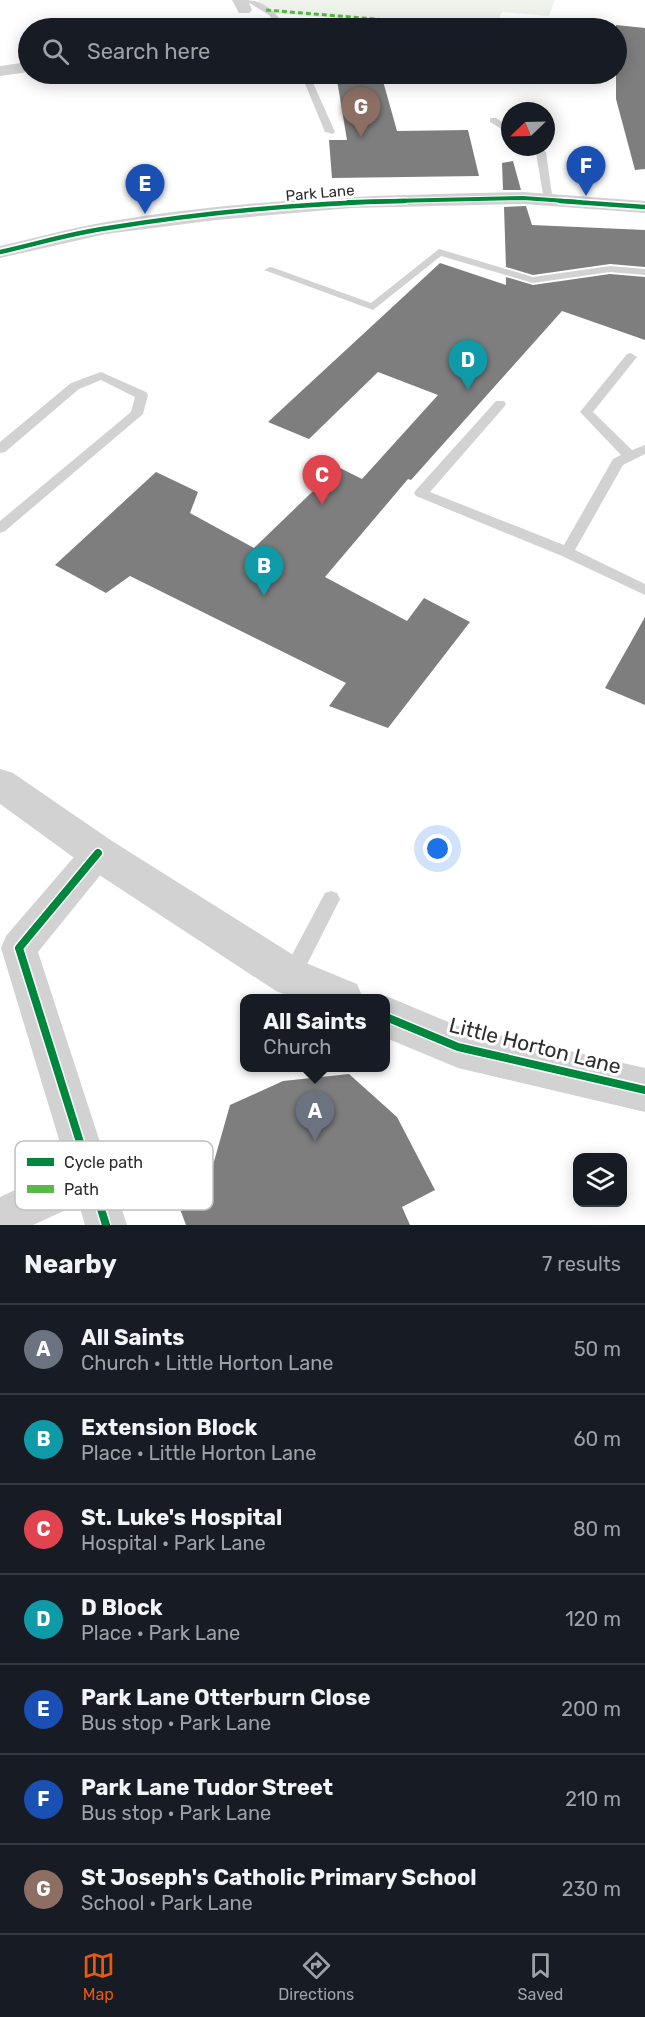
<!DOCTYPE html>
<html lang="en">
<head>
<meta charset="utf-8">
<style>
	body { margin:0; font-family:Rubik,sans-serif; background:#20242c; color:#f1f3f6 }
	.controls { position:absolute; right:18px; bottom:18px; display:grid; overflow:hidden; border-radius:12px; box-shadow:0 3px 15px #0003 }
	.controls button { width:54px; height:54px; display:grid; place-items:center; padding:0; border:0; border-bottom:2px solid #363941; background:#171b24; color:#f1f3f6; font:30px sans-serif }
	.compass { position:absolute; left:501px; top:102px; width:54px; height:54px; border-radius:50%; background:#171b24; box-shadow:0 3px 15px #0003; rotate:247deg }
	.you { position:absolute; left:438px; top:849px; width:21px; height:21px; margin:-15px; border:4px solid #fff; border-radius:50%; background:#1a73e8; box-shadow:0 0 0 9px #1a73e833 }
	.badge { display:grid; place-items:center; width:39px; height:39px; border-radius:50%; background:#ea580c; color:#fff; font-size:20px; font-weight:700 }
	.pin { position:absolute; translate:-50% -50px; filter:drop-shadow(0 2px 3px #0008) }
	.pin::after { content:''; position:absolute; top:32px; width:21px; height:18px; background:inherit; clip-path:polygon(0 0,100% 0,50% 100%) }
	.popup { position:absolute; left:240px; top:994px; width:150px; height:78px; box-sizing:border-box; display:grid; place-content:center; border-radius:12px; background:#171b24; filter:drop-shadow(0 2px 4px #0005); font-size:20px; white-space:nowrap; color:#9ea1a6 }
	.popup b { font-size:22px; color:#f1f3f6 }
	.popup::after { content:''; position:absolute; left:50%; top:100%; margin-left:-12px; border:12px solid transparent; border-top-color:#171b24 }
	.list { margin:0; padding:0; list-style:none }
	h2 { display:flex; justify-content:space-between; align-items:center; height:78px; margin:0; padding:0 24px; font-size:26px }
	h2 small { font-size:20px; font-weight:400; color:#9ea1a6 }
	.list li { display:grid; grid-template-columns:39px 1fr auto; gap:18px; align-items:center; box-sizing:border-box; height:90px; padding:0 24px; border-top:2px solid #363941 }
	.list b { display:block; font-size:22px; white-space:nowrap }
	.list p { margin:0; font-size:20px; white-space:nowrap; color:#9ea1a6 }
	.list em { font-size:20px; font-style:normal; color:#9ea1a6 }
	.icon { flex:none; width:33px; height:33px; fill:none; stroke:currentColor; stroke-width:2; stroke-linecap:round; stroke-linejoin:round }
	.map { position:relative; flex:none; width:645px; height:1225px; overflow:hidden }
	.search { position:absolute; background:#171b24; box-shadow:0 3px 15px #0003; left:18px; right:18px; top:18px; height:66px; display:flex; align-items:center; gap:15px; box-sizing:border-box; padding:0 21px; border-radius:33px; color:#9ea1a6; font-size:22px }
	.sheet { height:708px; background:#171b24 }
	nav { display:flex; justify-content:space-around; align-items:center; box-sizing:border-box; height:84px; border-top:2px solid #363941; background:#171b24; font-size:16px; color:#9ea1a6 }
	nav a { display:grid; justify-items:center; gap:3px }
	nav .on { color:#ea580c }
	.map>svg:first-child { display:block }
</style>
</head>
<body>
<div class="map">
<svg width="645" height="1225" viewBox="0 0 645 1225">
	<rect width="100%" height="100%" fill="#fff"/>
	<path fill="#f0f3ec" d="M 257,0 L 555,0 L 549,16 L 502,12 L 495,27 L 427,25 L 267,13 Z"/>
	<g fill="#7e7e7e">
		<path d="M 616,25 L 645,28 L 645,169 L 635,170 L 616,99 Z"/>
		<path d="M 336,74 L 381,74 L 397,131 L 468,130 L 479,176 L 332,178 L 329,140 L 347,140 Z"/>
		<path d="M 513,161 L 521,190 L 503,190 L 502,163 Z"/>
		<path d="M 526,206 L 532,225 L 645,230 L 645,267 L 610,264 L 533,275 L 506,267 L 504,207 Z"/>
		<path d="M 440,263 L 506,285 L 506,277 L 533,285 L 610,274 L 645,277 L 645,340 L 562,311 L 411,480 L 408,479 L 325,577 L 407,621 L 424,598 L 470,622 L 388,728 L 329,706 L 346,683 L 130,576 L 106,593 L 55,565 L 156,472 L 198,492 L 190,513 L 254,548 L 338,467 L 362,479 L 438,395 L 378,372 L 309,439 L 268,422 Z"/>
		<path d="M 645,617 L 645,705 L 605,688 Z"/>
		<path d="M 349,1074 L 397,1117 L 435,1190 L 402,1207 L 410,1225 L 186,1225 L 171,1185 L 213,1165 L 230,1105 L 283,1081 Z"/>
	</g>
	<g fill="none" stroke-linecap="round" stroke-linejoin="round">
		<g fill="#d2d2d2" fill-rule="evenodd">
			<path d="M 245,0 C 265,0 276,13 287,28 L 279,28 L 269,15 Z"/>
			<path d="M 301,74 L 309,74 L 335,132 L 333,134 L 325,132 Z"/>
			<path d="M 490,118 L 496,118 L 510,127 L 510,134 L 490,122 Z"/>
			<path d="M 529,147 L 540,147 L 546,152 L 553,202 L 544,200 L 536,153 Z"/>
			<path d="M 439,249 L 533,277 L 610,266 L 645,269 L 645,275 L 610,272 L 533,283 L 441,256 L 373,310 L 264,270 L 270,267 L 274,268 L 371,303 Z"/>
			<path d="M 631,353 L 637,357 L 593,412 L 632,450 L 645,445 L 645,454 L 623,465 L 575,550 L 645,584 L 645,595 L 562,556 L 416,496 L 414,493 L 416,490 L 496,401 L 504,401 L 506,404 L 504,407 L 430,492 L 564,545 L 613,459 L 621,455 L 580,412 L 627,354 Z"/>
			<path d="M 101,372 L 146,392 L 148,395 L 143,414 L 5,531 L 0,533 L 0,521 L 131,412 L 135,397 L 101,380 L 79,389 L 5,452 L 0,453 L 0,442 L 71,383 Z"/>
			<path d="M 331,891 L 337,893 L 340,899 L 337,905 L 298,982 L 291,985 L 284,982 L 281,976 L 284,970 L 325,893 Z"/>
		</g>
		<g fill="#d2d2d2" fill-rule="evenodd">
			<path d="M 232,0 L 248,0 L 252,10 L 249,13 L 239,13 Z"/>
			<path d="M 28,62 L 28,72 L 0,76 L 0,66 Z"/>
			<path d="M 523,192 L 645,201 L 645,213 L 523,204 L 351,208 L 216,220 L 106,234 L 0,258 L 0,246 C 35,238 71,228 106,222 C 244,198 384,195 523,192 Z"/>
			<path d="M 98,838 L 110,843 L 115,853 L 110,863 L 38,952 L 127,1225 L 85,1225 L 79,1204 L 33,1225 L 0,1225 L 0,1197 L 67,1166 L 1,948 L 6,936 L 86,843 Z"/>
		</g>
		<g fill="#d2d2d2" fill-rule="evenodd">
			<path d="M 0,769 L 13,773 L 112,841 L 306,963 L 357,984 L 363,998 L 294,998 L 276,991 L 84,865 L 0,804 Z"/>
			<path d="M 386,996 L 458,1026 L 645,1068 L 645,1112 L 458,1068 L 386,1038 L 386,998 L 381,998 Z"/>
		</g>
		<path stroke="#58b947" stroke-width="3" stroke-dasharray="5 3" stroke-linecap="butt" d="M 266,10 L 411,22"/>
		<defs>
			<path id="cycleway-far2" d="M 348,202 L 523,198 L 580,202"/>
			<g id="cycleway-far1">
				<path d="M 560,201 L 645,207"/>
				<path d="M 0,252 C 36,244 72,233 108,228 C 206,212 306,203 405,201"/>
			</g>
			<g id="cycleway">
				<path d="M 98,853 L 19,948 L 106,1225"/>
				<path d="M 386,1017 L 458,1047 L 645,1090"/>
			</g>
		</defs>
		<use href="#cycleway-far2" stroke="#fff" stroke-width="6"/>
		<use href="#cycleway-far1" stroke="#fff" stroke-width="8"/>
		<use href="#cycleway" stroke="#fff" stroke-width="11"/>
		<use href="#cycleway-far2" stroke="#00873e" stroke-width="4"/>
		<use href="#cycleway-far1" stroke="#00873e" stroke-width="4.5"/>
		<use href="#cycleway" stroke="#00873e" stroke-width="8"/>
	</g>
	<g text-anchor="middle" stroke-width="6" stroke-linejoin="round" paint-order="stroke">
		<g font-size="15" fill="#2d2d2d" stroke="#fff">
			<text transform="translate(320 193) rotate(-5)" y="5">Park Lane</text>
		</g>
		<g font-size="21" fill="#2d2d2d" stroke="#fff">
			<text transform="translate(535 1046) rotate(14)" y="7">Little Horton Lane</text>
		</g>
	</g>
	<rect x="15" y="1141" width="198" height="69" rx="9" fill="#fff" stroke="#c0c0c0" stroke-width="1.5"/>
	<rect x="27" y="1158" width="27" height="8" fill="#00873e"/>
	<rect x="27" y="1185" width="27" height="8" fill="#58b947"/>
	<g font-size="16" fill="#2d2d2d">
		<text x="64" y="1168">Cycle path</text>
		<text x="64" y="1195">Path</text>
	</g>
</svg>
<div class="controls">
<button><svg class="icon" aria-label="layers" viewBox="0 0 24 24"><path d="M12 4l9 5-9 5-9-5zM3 14l9 5 9-5"/></svg></button>
</div>
<svg class="compass" viewBox="-18 -18 36 36"><path d="M0-13l5 13h-10z" fill="#e53935"/><path d="M0 13l5-13h-10z" fill="#9ea1a6"/></svg>
<div class="you"></div>
<div class="pin badge" style="left:315px;top:1141px;background:#6b7280">A</div>
<div class="popup"><b>All Saints</b>Church</div>
<div class="pin badge" style="left:264px;top:596px;background:#0f9aa8">B</div>
<div class="pin badge" style="left:322px;top:505px;background:#e0444e">C</div>
<div class="pin badge" style="left:468px;top:390px;background:#0f9aa8">D</div>
<div class="pin badge" style="left:145px;top:214px;background:#1a4fb4">E</div>
<div class="pin badge" style="left:586px;top:196px;background:#1a4fb4">F</div>
<div class="pin badge" style="left:361px;top:137px;background:#8d6e63">G</div>
<div class="search"><svg class="icon" aria-label="search" viewBox="0 0 24 24"><circle cx="10" cy="10" r="6"/><path d="M15 15l6 6"/></svg>Search here</div>
</div>
<section class="sheet">
<h2>Nearby<small>7 results</small></h2>
<ul class="list">
<li><span class="badge" style="background:#6b7280">A</span><div><b>All Saints</b><p>Church · Little Horton Lane</p></div><em>50 m</em></li>
<li><span class="badge" style="background:#0f9aa8">B</span><div><b>Extension Block</b><p>Place · Little Horton Lane</p></div><em>60 m</em></li>
<li><span class="badge" style="background:#e0444e">C</span><div><b>St. Luke's Hospital</b><p>Hospital · Park Lane</p></div><em>80 m</em></li>
<li><span class="badge" style="background:#0f9aa8">D</span><div><b>D Block</b><p>Place · Park Lane</p></div><em>120 m</em></li>
<li><span class="badge" style="background:#1a4fb4">E</span><div><b>Park Lane Otterburn Close</b><p>Bus stop · Park Lane</p></div><em>200 m</em></li>
<li><span class="badge" style="background:#1a4fb4">F</span><div><b>Park Lane Tudor Street</b><p>Bus stop · Park Lane</p></div><em>210 m</em></li>
<li><span class="badge" style="background:#8d6e63">G</span><div><b>St Joseph's Catholic Primary School</b><p>School · Park Lane</p></div><em>230 m</em></li>
</ul>
</section>
<nav>
<a class="on"><svg class="icon" aria-label="map" viewBox="0 0 24 24"><path d="M3 6l6-2 6 2 6-2v14l-6 2-6-2-6 2zM9 4v14M15 6v14"/></svg>Map</a>
<a><svg class="icon" aria-label="directions" viewBox="0 0 24 24"><path d="M12 3l9 9-9 9-9-9zM9 14v-3h6M13 9l2 2-2 2"/></svg>Directions</a>
<a><svg class="icon" aria-label="saved" viewBox="0 0 24 24"><path d="M7 4h10v16l-5-4-5 4z"/></svg>Saved</a>
</nav>
</body>
</html>
